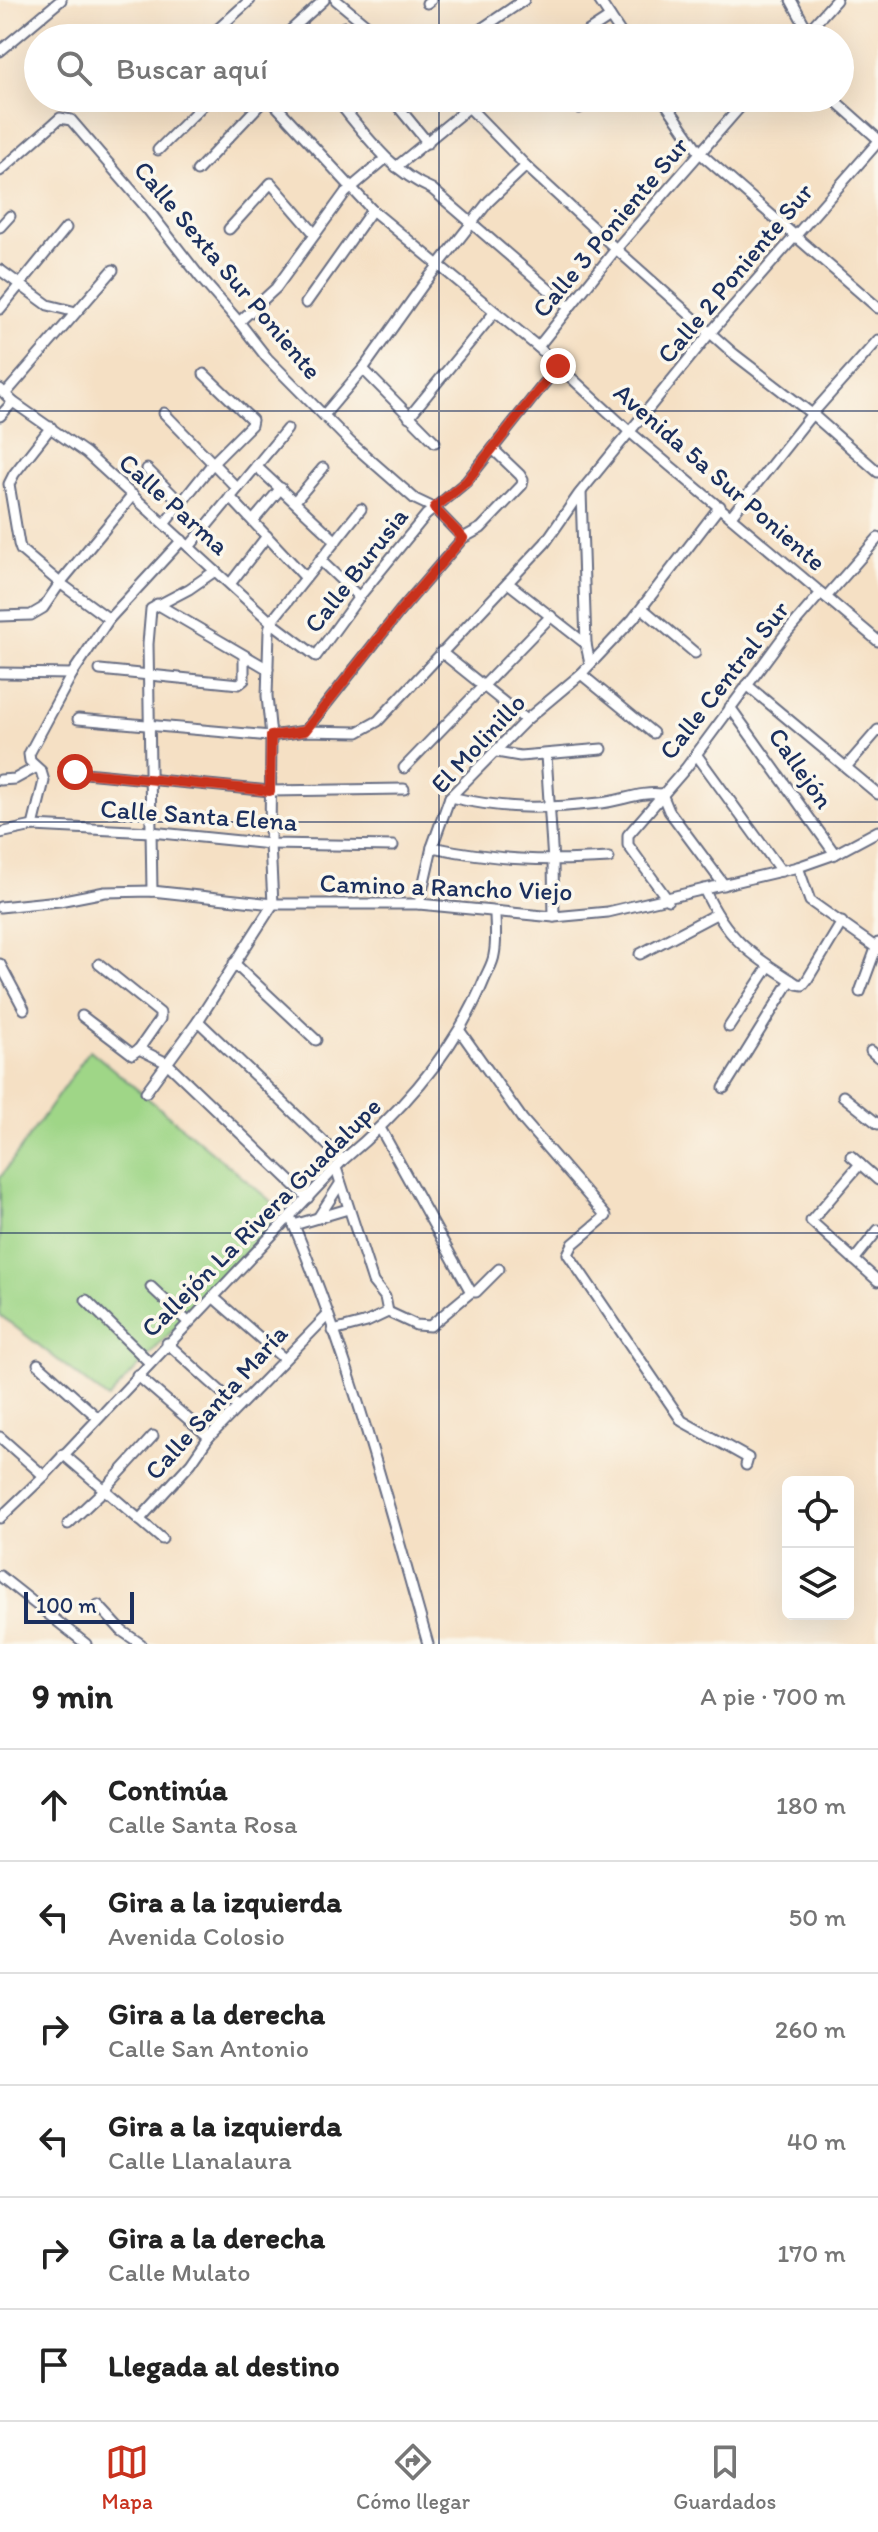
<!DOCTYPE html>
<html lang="es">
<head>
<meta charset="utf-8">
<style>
	body { margin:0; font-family:Itim,sans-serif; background:#f6f6f6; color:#222 }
	.controls { position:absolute; right:24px; bottom:24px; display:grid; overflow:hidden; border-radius:12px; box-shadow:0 8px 32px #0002 }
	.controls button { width:72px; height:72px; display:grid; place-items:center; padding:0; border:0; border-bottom:2px solid #e0e0e0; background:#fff; color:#222; font:40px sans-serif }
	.scale { position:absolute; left:24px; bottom:20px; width:110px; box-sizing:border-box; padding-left:8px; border:4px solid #1b2f5e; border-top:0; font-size:22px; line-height:28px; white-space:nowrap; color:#1b2f5e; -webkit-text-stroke:6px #fbf7ec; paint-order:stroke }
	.stop { position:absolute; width:24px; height:24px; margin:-18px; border:6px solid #c8321e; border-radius:50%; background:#fff }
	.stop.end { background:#c8321e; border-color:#fff; box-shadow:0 2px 8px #0008 }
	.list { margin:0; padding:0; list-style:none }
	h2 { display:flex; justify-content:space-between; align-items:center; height:104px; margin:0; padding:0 32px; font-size:34px }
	h2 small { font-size:26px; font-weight:400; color:#767676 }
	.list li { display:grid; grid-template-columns:52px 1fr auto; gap:24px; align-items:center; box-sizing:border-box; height:112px; padding:0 32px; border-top:2px solid #e0e0e0 }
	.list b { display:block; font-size:30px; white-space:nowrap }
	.list p { margin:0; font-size:26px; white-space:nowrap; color:#767676 }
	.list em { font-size:26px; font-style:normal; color:#767676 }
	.icon { flex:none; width:44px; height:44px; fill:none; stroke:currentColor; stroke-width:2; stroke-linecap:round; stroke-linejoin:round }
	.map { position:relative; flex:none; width:878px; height:1644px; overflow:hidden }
	.search { position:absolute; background:#fff; box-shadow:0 8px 32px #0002; left:24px; right:24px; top:24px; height:88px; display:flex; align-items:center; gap:20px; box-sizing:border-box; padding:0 28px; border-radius:44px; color:#767676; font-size:30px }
	.sheet { height:776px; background:#fff }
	nav { display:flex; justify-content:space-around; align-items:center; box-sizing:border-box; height:112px; border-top:2px solid #e0e0e0; background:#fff; font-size:22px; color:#767676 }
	nav a { display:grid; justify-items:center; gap:4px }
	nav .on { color:#c8321e }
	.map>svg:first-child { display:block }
</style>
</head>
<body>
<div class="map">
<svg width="878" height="1644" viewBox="0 0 878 1644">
	<rect width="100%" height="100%" fill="#fbf7ec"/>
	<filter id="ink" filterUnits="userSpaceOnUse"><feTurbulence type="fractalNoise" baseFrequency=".0125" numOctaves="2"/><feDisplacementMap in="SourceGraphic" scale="16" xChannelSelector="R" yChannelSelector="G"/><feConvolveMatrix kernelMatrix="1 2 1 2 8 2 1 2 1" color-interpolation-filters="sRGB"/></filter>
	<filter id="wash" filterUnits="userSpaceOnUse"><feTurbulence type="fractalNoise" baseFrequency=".006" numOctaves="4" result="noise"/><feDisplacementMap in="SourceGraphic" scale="32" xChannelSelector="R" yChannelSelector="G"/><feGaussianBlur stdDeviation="1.8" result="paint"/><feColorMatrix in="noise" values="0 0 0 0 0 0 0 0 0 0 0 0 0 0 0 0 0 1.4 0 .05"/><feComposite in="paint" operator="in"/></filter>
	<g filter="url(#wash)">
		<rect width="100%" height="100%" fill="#f5e0c4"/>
		<path fill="#9fd687" stroke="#5d8272" stroke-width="2" d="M 90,1050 L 284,1212 L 108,1399 L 0,1315 L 0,1178 Z"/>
	</g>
	<g filter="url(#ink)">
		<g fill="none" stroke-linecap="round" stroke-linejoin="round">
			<defs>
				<g id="minor">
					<path d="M 336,0 L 382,38"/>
					<path d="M 599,0 L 624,38"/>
					<path d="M 791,0 L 808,31"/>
					<path d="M 427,3 L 431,0"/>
					<path d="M 208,38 L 250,0"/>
					<path d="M 282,38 L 324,0"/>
					<path d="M 332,38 L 344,27"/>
					<path d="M 468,38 L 524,0"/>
					<path d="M 578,38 L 610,17"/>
					<path d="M 802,38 L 836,0"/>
					<path d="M 0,51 L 61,0"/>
					<path d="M 269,98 L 372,210 L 538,347 L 631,433 L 878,641"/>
					<path d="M 391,98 L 428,143"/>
					<path d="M 460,98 L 526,166 L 616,249 L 734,354 L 812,414 L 878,472"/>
					<path d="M 662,98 L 700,153 L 878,308"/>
					<path d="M 832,98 L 878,139"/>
					<path d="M 579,108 L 601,98"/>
					<path d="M 344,109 C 370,141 394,173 432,189 L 569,307"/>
					<path d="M 158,150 L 210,98"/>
					<path d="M 396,167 L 468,108"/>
					<path d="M 0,171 L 60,118 L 71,120 L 145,206 L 200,277 L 239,322 L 267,358 L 351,443 L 415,499 L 434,508 L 463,538"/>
					<path d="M 197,171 L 266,98"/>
					<path d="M 0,227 L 10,216"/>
					<path d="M 229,229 L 271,183 L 315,234"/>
					<path d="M 0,270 L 48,305 L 76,312"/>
					<path d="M 306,303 L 372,210"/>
					<path d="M 0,309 L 66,228"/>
					<path d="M 239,322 L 276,288 L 345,193 L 385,159"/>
					<path d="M 538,347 L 616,249 L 748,98"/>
					<path d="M 363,369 L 435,442"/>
					<path d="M 0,389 L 13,402 L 86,453 L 271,622 L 316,656 L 359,597 L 426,515 L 466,482 L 558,366"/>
					<path d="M 6,393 L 113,270"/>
					<path d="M 164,413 L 237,488"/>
					<path d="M 324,415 L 363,369 L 423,285 L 489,201 L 526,166"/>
					<path d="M 0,416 L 13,402"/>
					<path d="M 409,417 L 494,313"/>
					<path d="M 51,427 L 14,474 L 9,484 L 19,544 L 21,550 L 60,583 L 109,619"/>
					<path d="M 256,466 L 336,541"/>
					<path d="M 147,469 L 182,504"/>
					<path d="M 581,492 L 586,644"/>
					<path d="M 230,497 L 305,577"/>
					<path d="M 295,501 L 323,468"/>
					<path d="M 731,516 L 812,414 L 878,340"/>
					<path d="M 253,521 L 281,488"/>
					<path d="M 165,523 L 213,463 L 251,425 L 252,420 L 204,374"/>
					<path d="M 189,547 L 287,429"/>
					<path d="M 320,560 L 359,597"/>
					<path d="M 508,583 L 586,644 L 590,664"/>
					<path d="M 230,584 L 267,536"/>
					<path d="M 826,597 L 878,538"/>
					<path d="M 157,604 L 268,669"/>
					<path d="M 642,608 L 695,653"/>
					<path d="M 0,616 L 31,615 L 43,608 L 60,583 L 133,495"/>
					<path d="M 441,652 L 526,720"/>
					<path d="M 100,670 L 239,684 L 244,680 L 244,656"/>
					<path d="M 0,673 L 72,674 L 109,619 L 182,540"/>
					<path d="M 581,674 L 653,733"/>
					<path d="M 747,685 L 878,794"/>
					<path d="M 730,707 L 835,854"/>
					<path d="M 78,719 L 271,736 L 305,731 L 358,732 L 378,721 L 545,543 L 579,494 L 710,333 L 878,142"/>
					<path d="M 305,731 L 400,611 L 463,538 L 481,528 L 522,485 L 523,480 L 520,475 L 493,449"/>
					<path d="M 497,752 L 520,756 L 602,749"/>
					<path d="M 696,754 L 781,871"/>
					<path d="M 546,755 L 553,862 L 554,917"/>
					<path d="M 846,767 L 878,730"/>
					<path d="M 404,768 L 551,616"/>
					<path d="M 75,772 L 270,791 L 404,789"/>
					<path d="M 0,780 L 15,779 L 35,768"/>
					<path d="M 662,794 L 669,811 L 724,885"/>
					<path d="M 450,797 C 506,810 544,809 600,803 C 621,801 642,791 662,794"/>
					<path d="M 33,826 L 44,781 L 41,771 L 30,761 L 29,754 L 72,674"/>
					<path d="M 0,833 L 33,826 L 151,832 L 270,844 L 393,846"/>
					<path d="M 432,847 C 495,860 545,862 609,858"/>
					<path d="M 798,867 L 810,901 L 878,949"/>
					<path d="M 704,889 C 728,941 751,954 797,984 L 803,985 L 807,980 L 842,922"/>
					<path d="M 152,891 L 148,644 L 151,609 L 189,589 L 215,571"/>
					<path d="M 668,900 L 628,845 L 628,835 L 686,768 L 783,637 L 821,593"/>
					<path d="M 419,904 L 432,847 L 450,797 L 526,720 L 581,674 L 633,619 L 720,506"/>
					<path d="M 0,907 L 59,901 L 105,892 L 152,891 L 273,904 L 419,904 L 554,917 L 608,912 L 798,867 L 835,854 L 878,831"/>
					<path d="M 640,954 L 716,914"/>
					<path d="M 234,963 L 316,1040"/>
					<path d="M 0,964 L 24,1009"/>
					<path d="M 860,992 L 878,943"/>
					<path d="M 82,1016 L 132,1054 L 139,1049 L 160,1019 L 160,1013 L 99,964"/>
					<path d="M 198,1021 L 343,1160"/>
					<path d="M 729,1027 L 769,966"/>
					<path d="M 460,1031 L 523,1120 L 606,1216 L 573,1244 L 568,1254 L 682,1421 L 748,1458 L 746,1465"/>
					<path d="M 139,1049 L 167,1063 L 308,1198"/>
					<path d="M 871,1051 L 878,1057"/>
					<path d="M 724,1088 L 791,980"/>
					<path d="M 146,1092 L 198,1021 L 273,904 L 270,844 L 271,736 L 267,696 L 269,631 L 271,622 L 361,509"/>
					<path d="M 843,1096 L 878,1124"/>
					<path d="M 380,1128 L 471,1292"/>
					<path d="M 851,1156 L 878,1180"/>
					<path d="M 860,1164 L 811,1221 L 878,1281"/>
					<path d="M 336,1168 L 373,1282 L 385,1297 L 388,1312"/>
					<path d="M 290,1216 C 349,1354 387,1500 428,1644"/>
					<path d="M 318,1218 L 340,1184"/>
					<path d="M 294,1225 L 348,1209"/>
					<path d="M 854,1260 L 878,1230"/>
					<path d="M 151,1287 L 188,1322"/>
					<path d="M 213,1297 L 283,1358"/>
					<path d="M 86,1300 L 149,1362"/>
					<path d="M 333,1331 L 367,1322 L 388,1312 L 416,1325 L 430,1326 L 471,1292 L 476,1292 L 499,1269"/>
					<path d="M 167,1343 L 238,1407"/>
					<path d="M 38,1364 L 97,1417"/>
					<path d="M 137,1375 L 209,1437"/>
					<path d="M 0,1437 L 44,1476"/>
					<path d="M 63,1454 L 162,1539"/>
					<path d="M 0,1518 L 44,1476 L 343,1160 C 402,1111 456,1050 485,978 C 488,971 493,963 494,955 C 497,942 495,926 495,913"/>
					<path d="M 139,1520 L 191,1463 L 209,1437 L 328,1315"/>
					<path d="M 68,1524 L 104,1490 L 153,1436"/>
					<path d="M 0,1576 L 86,1644"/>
					<path d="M 98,1605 L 122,1631 L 141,1644"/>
				</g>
			</defs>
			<use href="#minor" stroke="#676d82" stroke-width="13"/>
			<use href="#minor" stroke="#fff" stroke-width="9"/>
		</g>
	</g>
	<g fill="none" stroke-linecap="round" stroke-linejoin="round" filter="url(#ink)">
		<path stroke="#c8321e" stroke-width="10" d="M 75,772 L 270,791 L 271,736 L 305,731 L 400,611 L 463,538 L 434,508 L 466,482 L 558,366"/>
	</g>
	<path fill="none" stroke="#1b2f5e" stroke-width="2" stroke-opacity="0.55" d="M 439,0 L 439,38M 439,98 L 439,1644M 0,411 L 878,411M 0,822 L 878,822M 0,1233 L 878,1233"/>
	<g text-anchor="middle" stroke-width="7" stroke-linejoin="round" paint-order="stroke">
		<g font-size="26" fill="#1b2f5e" stroke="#fbf7ec">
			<text transform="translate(610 227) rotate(-50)" y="9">Calle 3 Poniente Sur</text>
			<text transform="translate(228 270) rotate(50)" y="9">Calle Sexta Sur Poniente</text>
			<text transform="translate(735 273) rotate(-50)" y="9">Calle 2 Poniente Sur</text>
			<text transform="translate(720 477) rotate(41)" y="9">Avenida 5a Sur Poniente</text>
			<text transform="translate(174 504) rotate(42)" y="9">Calle Parma</text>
			<text transform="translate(356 570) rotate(-52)" y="9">Calle Burusia</text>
			<text transform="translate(724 680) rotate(-52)" y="9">Calle Central Sur</text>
			<text transform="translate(478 743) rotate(-47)" y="9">El Molinillo</text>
			<text transform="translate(801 768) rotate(55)" y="9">Callejón</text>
			<text transform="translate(199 815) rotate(4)" y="9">Calle Santa Elena</text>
			<text transform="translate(446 887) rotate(2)" y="9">Camino a Rancho Viejo</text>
			<text transform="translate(261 1217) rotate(-45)" y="9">Callejón La Rivera Guadalupe</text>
			<text transform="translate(216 1402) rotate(-48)" y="9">Calle Santa María</text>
		</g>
	</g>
</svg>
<div class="controls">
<button><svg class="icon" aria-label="locate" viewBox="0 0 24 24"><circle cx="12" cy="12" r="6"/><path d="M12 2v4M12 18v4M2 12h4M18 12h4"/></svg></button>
<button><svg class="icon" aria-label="layers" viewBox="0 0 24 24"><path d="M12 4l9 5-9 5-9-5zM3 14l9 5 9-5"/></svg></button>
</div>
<div class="scale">100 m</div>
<div class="stop" style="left:75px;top:772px"></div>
<div class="stop end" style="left:558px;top:366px"></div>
<div class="search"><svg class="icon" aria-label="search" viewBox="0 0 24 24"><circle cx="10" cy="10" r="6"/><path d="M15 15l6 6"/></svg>Buscar aquí</div>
</div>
<section class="sheet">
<h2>9 min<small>A pie · 700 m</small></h2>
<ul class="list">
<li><svg class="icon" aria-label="ahead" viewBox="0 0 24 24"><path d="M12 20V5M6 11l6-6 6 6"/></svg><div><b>Continúa</b><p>Calle Santa Rosa</p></div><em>180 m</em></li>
<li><svg class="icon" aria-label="left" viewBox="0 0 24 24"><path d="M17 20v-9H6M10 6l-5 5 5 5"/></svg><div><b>Gira a la izquierda</b><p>Avenida Colosio</p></div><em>50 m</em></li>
<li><svg class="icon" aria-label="right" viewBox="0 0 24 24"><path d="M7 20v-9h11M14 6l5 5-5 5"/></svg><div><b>Gira a la derecha</b><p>Calle San Antonio</p></div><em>260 m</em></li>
<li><svg class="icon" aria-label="left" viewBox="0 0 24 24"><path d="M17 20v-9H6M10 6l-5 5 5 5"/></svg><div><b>Gira a la izquierda</b><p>Calle Llanalaura</p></div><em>40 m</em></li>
<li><svg class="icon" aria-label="right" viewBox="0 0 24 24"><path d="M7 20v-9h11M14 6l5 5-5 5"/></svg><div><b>Gira a la derecha</b><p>Calle Mulato</p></div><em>170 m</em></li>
<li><svg class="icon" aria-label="arrive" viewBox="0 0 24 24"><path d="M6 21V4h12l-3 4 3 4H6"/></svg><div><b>Llegada al destino</b></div></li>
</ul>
</section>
<nav>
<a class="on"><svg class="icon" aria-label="map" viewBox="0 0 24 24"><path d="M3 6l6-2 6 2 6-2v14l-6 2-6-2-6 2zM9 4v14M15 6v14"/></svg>Mapa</a>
<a><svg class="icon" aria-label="directions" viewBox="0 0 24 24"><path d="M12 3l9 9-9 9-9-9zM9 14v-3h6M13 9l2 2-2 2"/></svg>Cómo llegar</a>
<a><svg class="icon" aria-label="saved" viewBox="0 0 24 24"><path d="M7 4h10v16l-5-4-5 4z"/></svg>Guardados</a>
</nav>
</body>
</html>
